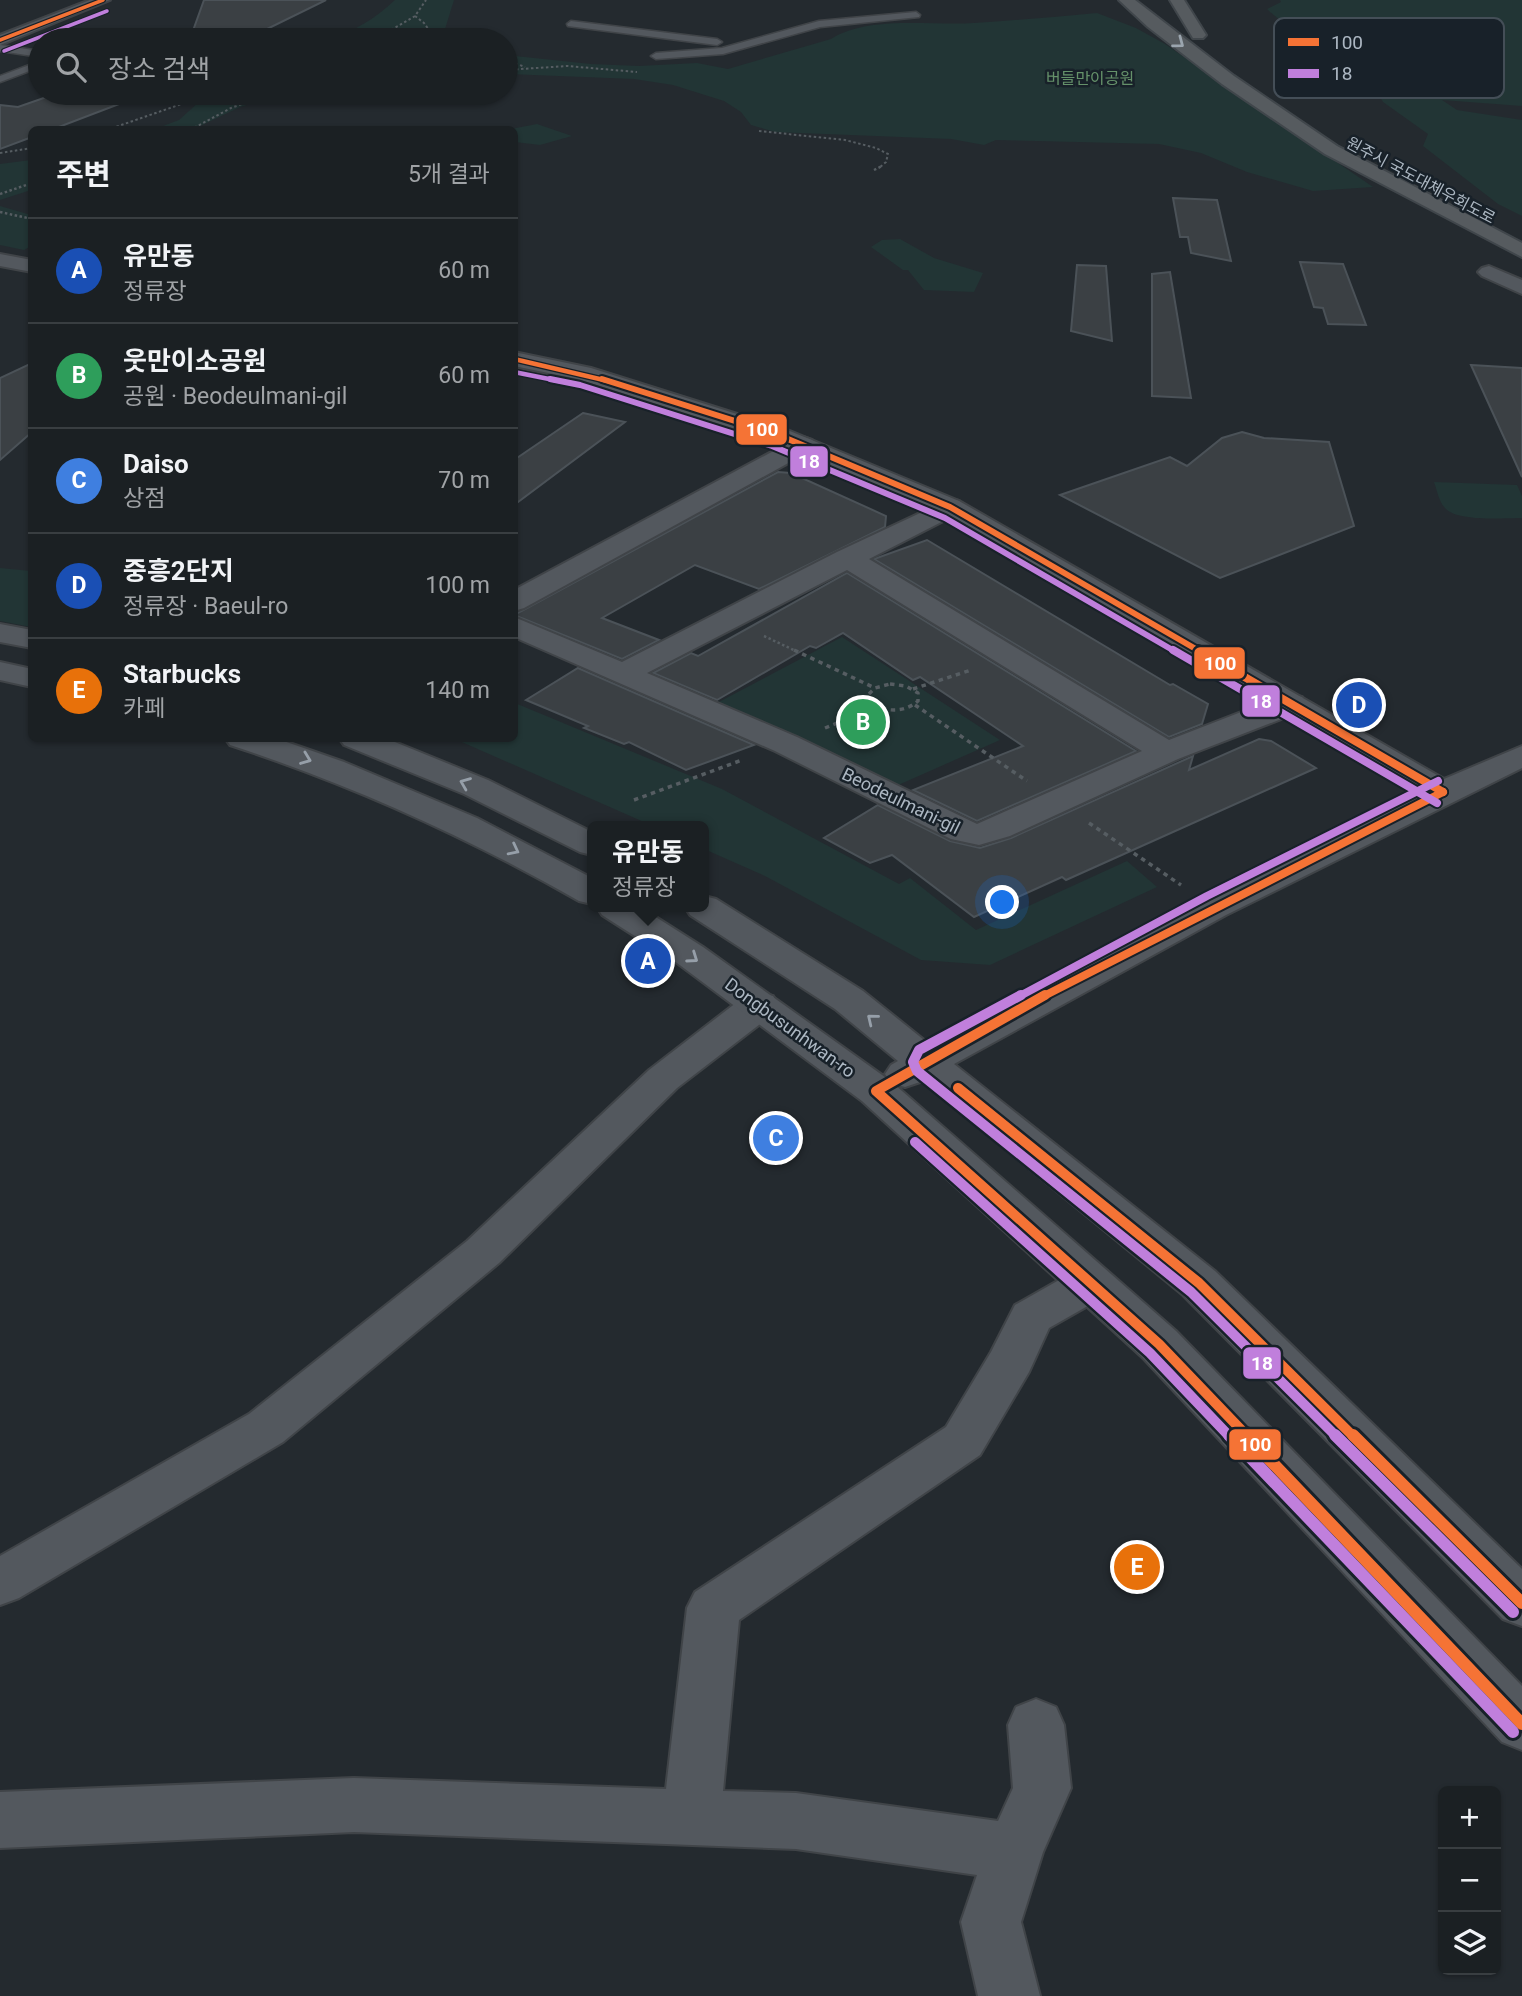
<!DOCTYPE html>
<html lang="ko">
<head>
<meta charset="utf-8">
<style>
	body { margin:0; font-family:Roboto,"Noto Sans KR",sans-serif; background:#24282b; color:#f1f3f6 }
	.controls { position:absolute; right:21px; bottom:21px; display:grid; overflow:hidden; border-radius:10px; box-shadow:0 2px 5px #0004 }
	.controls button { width:63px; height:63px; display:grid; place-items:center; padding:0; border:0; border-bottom:2px solid #393e41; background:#1b2023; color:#f1f3f6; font:35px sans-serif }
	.you { position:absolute; left:1003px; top:903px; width:24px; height:24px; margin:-18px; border:5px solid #fff; border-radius:50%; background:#1a73e8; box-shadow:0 0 0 10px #1a73e833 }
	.badge { display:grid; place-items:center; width:46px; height:46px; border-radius:50%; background:#1a73e8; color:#fff; font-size:23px; font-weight:700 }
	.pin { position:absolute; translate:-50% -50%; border:4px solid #fff; box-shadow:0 2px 7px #0006 }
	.popup { position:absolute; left:587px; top:821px; width:122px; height:91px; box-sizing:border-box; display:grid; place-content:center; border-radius:10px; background:#1b2023; filter:drop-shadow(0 2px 5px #0005); font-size:23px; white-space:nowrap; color:#a0a3a6 }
	.popup b { font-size:26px; color:#f1f3f6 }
	.popup::after { content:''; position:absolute; left:50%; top:100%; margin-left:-14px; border:14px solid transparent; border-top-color:#1b2023 }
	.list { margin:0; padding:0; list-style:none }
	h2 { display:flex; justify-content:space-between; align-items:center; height:91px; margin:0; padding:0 28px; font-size:30px }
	h2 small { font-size:23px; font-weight:400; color:#a0a3a6 }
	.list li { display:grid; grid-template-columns:46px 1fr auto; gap:21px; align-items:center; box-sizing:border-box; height:105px; padding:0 28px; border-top:2px solid #393e41 }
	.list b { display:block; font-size:26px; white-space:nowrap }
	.list p { margin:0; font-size:23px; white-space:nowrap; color:#a0a3a6 }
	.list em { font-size:23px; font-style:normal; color:#a0a3a6 }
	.icon { flex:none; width:38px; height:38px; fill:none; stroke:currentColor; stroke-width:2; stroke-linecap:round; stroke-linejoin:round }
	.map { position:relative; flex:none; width:1522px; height:1996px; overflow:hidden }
	.search { position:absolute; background:#1b2023; box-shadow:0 2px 5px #0004; left:28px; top:28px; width:490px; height:77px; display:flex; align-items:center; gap:18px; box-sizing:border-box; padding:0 24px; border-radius:38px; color:#a0a3a6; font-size:26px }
	.panel { position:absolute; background:#1b2023; box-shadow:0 2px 5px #0004; left:28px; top:126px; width:490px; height:616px; border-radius:10px }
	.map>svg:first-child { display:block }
</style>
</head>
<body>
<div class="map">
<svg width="1522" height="1996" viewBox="0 0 1522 1996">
	<rect width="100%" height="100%" fill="#242a2f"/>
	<g fill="#223535">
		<path d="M 395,0 L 454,0 L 445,29 L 447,40 L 328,40 C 354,31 375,19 395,0 Z"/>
		<path d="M 1280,0 L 1522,0 L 1522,106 L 1442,100 L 1457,110 L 1522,120 L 1522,216 L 1498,204 L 1423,146 L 1428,134 L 1383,102 L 1377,92 L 1338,77 L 1360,60 C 1350,49 1336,36 1321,31 C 1292,23 1291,32 1267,9 L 1281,2 Z"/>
		<path d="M 1097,13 L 1136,28 L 1165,44 L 1373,187 L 1313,191 L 1247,172 L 1201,153 L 1159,144 L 996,140 L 984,145 L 951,139 L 775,132 L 751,125 L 741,112 L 724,101 L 673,85 L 634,79 L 506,74 L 506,55 L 591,64 L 639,66 L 697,63 L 728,69 L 831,39 C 869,15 931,26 974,23 C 1015,20 1056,17 1097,13 Z"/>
		<path d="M 209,93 L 287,93 L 240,107 L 194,129 L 155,129 L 179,120 Z"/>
		<path d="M 537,124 L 572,136 L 540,145 L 515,142 L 514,130 L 511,129 Z"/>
		<path d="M 31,160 L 31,190 L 0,200 L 0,164 Z"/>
		<path d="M 0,206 L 31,215 L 31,246 L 24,250 L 0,245 Z"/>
		<path d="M 900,239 L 934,258 L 983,273 L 974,292 L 924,290 L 908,270 L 903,270 L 871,247 L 882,240 Z"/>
		<path d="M 1434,482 L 1517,485 L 1522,496 L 1522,518 C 1504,518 1457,522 1445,508 C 1439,502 1437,490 1434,482 Z"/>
		<path d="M 0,568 L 31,571 L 31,627 L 0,621 Z"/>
		<path d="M 842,637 L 1000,740 L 896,786 L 717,703 Z"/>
		<path d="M 515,703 L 722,789 L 899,884 L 910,878 L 976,930 L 1127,861 L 1157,887 L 990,965 L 921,960 L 765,876 L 704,849 L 704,826 L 653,826 L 455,739 L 514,738 Z"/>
	</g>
	<g fill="#3b4044" stroke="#4b5258" stroke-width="2">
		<path d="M 204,0 L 326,0 L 261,32 L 190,39 Z"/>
		<path d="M 58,93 L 140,93 L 140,96 L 51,130 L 32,130 L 32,137 L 0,149 L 0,105 L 18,107 Z"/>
		<path d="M 1173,198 L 1217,200 L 1231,261 L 1191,253 L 1188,237 L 1180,237 Z"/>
		<path d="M 1300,262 L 1343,264 L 1366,325 L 1328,324 L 1323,308 L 1314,307 Z"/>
		<path d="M 1077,265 L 1106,266 L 1112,341 L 1071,331 Z"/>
		<path d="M 1170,272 L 1191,398 L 1152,396 L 1152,274 Z"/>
		<path d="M 32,363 L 32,432 L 0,460 L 0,378 Z"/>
		<path d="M 1471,365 L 1522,368 L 1522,477 Z"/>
		<path d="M 583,413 L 625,422 L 514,505 L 514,460 Z"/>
		<path d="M 1242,432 L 1264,438 L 1329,442 L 1354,526 L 1220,578 L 1060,495 L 1170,457 L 1187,466 L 1222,438 Z"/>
		<path d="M 778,472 L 791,473 L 886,516 L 885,527 L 759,589 L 695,565 L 602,618 L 659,640 L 622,659 L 514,615 Z"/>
		<path d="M 927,540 L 1170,685 L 1173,684 L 1208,704 L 1202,724 L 1169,737 L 874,559 Z"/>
		<path d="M 847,573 L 1136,751 L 977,821 L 913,790 L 1023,746 L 920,677 L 913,680 L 843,633 L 816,648 L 810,646 L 717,700 L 653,673 L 691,653 L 698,656 Z"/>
		<path d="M 578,668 L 754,745 L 686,770 L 629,742 L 624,744 L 584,728 L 588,726 L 526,700 Z"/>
		<path d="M 1259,739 L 1271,741 L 1316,768 L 1066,880 L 1062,877 L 974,917 L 892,855 L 870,863 L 824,838 L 878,805 L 950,841 L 980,848 L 1011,838 L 1193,756 L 1189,770 Z"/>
	</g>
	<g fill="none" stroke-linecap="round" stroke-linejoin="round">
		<defs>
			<g id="service">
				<path d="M 916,12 L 920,15 L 919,17 L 820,27 L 723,54 L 656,59 L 651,56 L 656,53 L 722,48 L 819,21 Z"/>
				<path d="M 571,21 L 717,39 L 722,42 L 717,45 L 568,26 L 567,24 Z"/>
				<path d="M 0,45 L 40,51 L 40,57 L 0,51 Z"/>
				<path d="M 40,61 L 40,67 L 0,82 L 0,76 Z"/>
			</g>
			<g id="minor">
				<path d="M 1489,266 L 1522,280 L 1522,294 L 1482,276 L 1478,272 L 1482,268 Z"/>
				<path d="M 803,437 L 812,440 L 816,445 L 812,450 L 524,608 L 514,611 L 514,590 L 794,440 Z"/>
				<path d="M 950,499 L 959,501 L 963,507 L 959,513 L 869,559 L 1169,740 L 1280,697 L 1291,695 L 1302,697 L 1307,704 L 1302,711 L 1178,759 L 1010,836 L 979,845 L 951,839 L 775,751 L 514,637 L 514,617 L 622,662 L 837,552 ZM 847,570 L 1142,751 L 977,824 L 797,737 L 647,673 Z"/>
				<path d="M 759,993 L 773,996 L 778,1005 L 773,1014 L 677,1088 L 499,1263 L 283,1442 L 19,1598 L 0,1605 L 0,1556 L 249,1414 L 467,1241 L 649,1070 L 745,996 Z"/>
				<path d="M 1091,1266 L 1107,1271 L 1114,1283 L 1107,1295 L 1049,1328 L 1029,1372 L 980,1455 L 739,1620 L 723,1791 L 796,1793 L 998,1821 L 1013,1788 L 1008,1725 L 1016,1707 L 1036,1699 L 1056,1707 L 1064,1725 L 1071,1788 L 1043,1852 L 1021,1922 L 1040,1996 L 978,1996 L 961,1922 L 977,1875 L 796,1849 L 354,1832 L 0,1848 L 0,1792 L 354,1778 L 666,1789 L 687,1608 L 695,1592 L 946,1427 L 991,1352 L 1015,1305 L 1075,1271 Z"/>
			</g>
			<g id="tertiary">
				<path d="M 90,0 L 110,0 L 0,45 L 0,35 Z"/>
				<path d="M 0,254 L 32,260 L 32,272 L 0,266 Z"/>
				<path d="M 514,352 L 591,368 L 785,429 L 959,501 L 1444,779 L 1522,746 L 1522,768 L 1226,915 L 954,1064 L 1215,1271 L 1522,1569 L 1522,1626 L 1503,1619 L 1183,1295 L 923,1081 L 905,1087 L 894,1084 L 1176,1331 L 1522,1686 L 1522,1750 L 1502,1742 L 1142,1357 L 862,1101 L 677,963 L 602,915 L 597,907 L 640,907 L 703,947 L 889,1080 L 885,1074 L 891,1065 L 898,1061 L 835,1009 L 690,915 L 685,907 L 704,907 L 704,896 L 716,899 L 863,991 L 929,1044 L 1200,899 L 1418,791 L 941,513 L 767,439 L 578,379 L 514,366 Z"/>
				<path d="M 0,624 L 32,630 L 32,648 L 0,642 Z"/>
				<path d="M 0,662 L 32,669 L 32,687 L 0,680 Z"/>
				<path d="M 225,738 L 275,738 L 344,762 L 477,818 L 592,878 L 592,904 L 579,901 C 467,837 352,785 230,745 Z"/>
				<path d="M 339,738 L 385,738 L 488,780 L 592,832 L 592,855 L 580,852 L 464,794 L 344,745 Z"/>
			</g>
			<g id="trunk">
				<path d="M 1119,0 L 1135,0 L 1234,76 L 1337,146 L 1522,243 L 1522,257 L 1325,154 L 1222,84 L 1148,27 Z"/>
				<path d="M 1170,0 L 1184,0 L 1206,35 L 1203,38 L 1193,38 Z"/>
			</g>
		</defs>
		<use href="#service" stroke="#404448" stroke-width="3"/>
		<use href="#minor" stroke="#404448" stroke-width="4"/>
		<use href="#tertiary" stroke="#404448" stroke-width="4"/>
		<use href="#trunk" stroke="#40464b" stroke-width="4"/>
		<g stroke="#565d62" stroke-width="2" stroke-dasharray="2.5 2.5" stroke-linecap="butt">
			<path d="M 415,16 L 424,23 L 436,40"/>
			<path d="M 374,40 L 415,16 L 426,0"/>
			<path d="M 506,60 L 525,67"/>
			<path d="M 506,70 L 567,66 L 637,72"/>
			<path d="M 107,130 L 213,93"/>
			<path d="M 190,130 L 231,108 L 272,93"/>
			<path d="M 759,131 L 845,140 L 876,148 L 888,154 L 886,162 L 879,168"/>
			<path d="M 0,153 L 32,148"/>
		</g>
		<g stroke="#565d62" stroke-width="2.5" stroke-dasharray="2.5 2.5" stroke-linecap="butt">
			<path d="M 874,170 L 882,166"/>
			<path d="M 0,194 L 32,183"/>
			<path d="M 0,212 L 32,219"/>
			<path d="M 764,636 L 798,652"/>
		</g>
		<g stroke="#565d62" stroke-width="3.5" stroke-dasharray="4.5 4.5" stroke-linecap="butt">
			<path d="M 794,650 L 875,688"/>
			<path d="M 890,684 L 906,686 L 918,693 L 918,701 C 904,713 887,712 871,704 L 868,695 L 875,688 Z"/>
			<path d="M 913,689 L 971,670"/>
			<path d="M 915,705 L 1027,781"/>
			<path d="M 825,728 L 877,707"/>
			<path d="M 634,800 L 742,760"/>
			<path d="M 1089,823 L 1181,885"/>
		</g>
		<use href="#service" fill="#53585e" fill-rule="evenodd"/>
		<use href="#minor" fill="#53585e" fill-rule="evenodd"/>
		<use href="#tertiary" fill="#53585e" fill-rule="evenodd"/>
		<use href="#trunk" fill="#565b5f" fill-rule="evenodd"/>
		<defs>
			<path id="bus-1-far5" d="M 0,40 L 103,0"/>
			<path id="bus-1-far4" d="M 514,359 L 608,381"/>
			<path id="bus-1-far3" d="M 602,379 L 776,434 L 950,507 L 1201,652"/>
			<g id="bus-1-far2">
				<path d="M 1198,650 L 1443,792"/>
				<path d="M 1042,997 L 1443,792"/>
			</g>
			<g id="bus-1-far1">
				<path d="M 1045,995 L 876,1091 L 1159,1344 L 1248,1437"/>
				<path d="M 958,1088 L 1199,1283 L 1354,1437"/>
			</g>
			<g id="bus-1">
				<path d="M 1246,1435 L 1522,1724"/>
				<path d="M 1353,1435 L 1522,1603"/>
			</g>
			<path id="bus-2-far5" d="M 4,51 L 107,11"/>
			<path id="bus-2-far4" d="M 514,372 L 559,381"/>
			<path id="bus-2-far3" d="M 550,379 L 580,385 L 772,446 L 945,518 L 1176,652"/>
			<g id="bus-2-far2">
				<path d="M 1173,650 L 1437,803"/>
				<path d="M 1018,997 L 1207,896 L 1438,781"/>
			</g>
			<g id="bus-2-far1">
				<path d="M 1021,995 L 919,1050 L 913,1062 L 917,1071 L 1191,1292 L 1337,1437"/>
				<path d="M 915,1142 L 1150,1353 L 1230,1437"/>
			</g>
			<g id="bus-2">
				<path d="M 1229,1435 L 1513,1732"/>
				<path d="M 1335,1435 L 1513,1612"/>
			</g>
		</defs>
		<use href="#bus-1-far5" stroke="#182129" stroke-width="6"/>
		<use href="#bus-1-far4" stroke="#182129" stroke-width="7"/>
		<use href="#bus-1-far3" stroke="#182129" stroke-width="10"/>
		<use href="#bus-1-far2" stroke="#182129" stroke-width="12"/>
		<use href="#bus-1-far1" stroke="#182129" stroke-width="15"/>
		<use href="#bus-1" stroke="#182129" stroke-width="18"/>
		<use href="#bus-2-far5" stroke="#182129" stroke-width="6"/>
		<use href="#bus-2-far4" stroke="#182129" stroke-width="7"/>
		<use href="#bus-2-far3" stroke="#182129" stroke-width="10"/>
		<use href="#bus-2-far2" stroke="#182129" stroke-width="12"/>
		<use href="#bus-2-far1" stroke="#182129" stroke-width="15"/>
		<use href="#bus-2" stroke="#182129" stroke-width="18"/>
		<use href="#bus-1-far5" stroke="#f57335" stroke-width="3.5"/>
		<use href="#bus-1-far4" stroke="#f57335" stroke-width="4.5"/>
		<use href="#bus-1-far3" stroke="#f57335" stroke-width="6"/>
		<use href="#bus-1-far2" stroke="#f57335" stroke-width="8"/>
		<use href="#bus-1-far1" stroke="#f57335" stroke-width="10"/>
		<use href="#bus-1" stroke="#f57335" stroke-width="12"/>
		<use href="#bus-2-far5" stroke="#c07fdc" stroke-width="3.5"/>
		<use href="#bus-2-far4" stroke="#c07fdc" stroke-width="4.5"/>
		<use href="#bus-2-far3" stroke="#c07fdc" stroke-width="6"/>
		<use href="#bus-2-far2" stroke="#c07fdc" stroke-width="8"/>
		<use href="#bus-2-far1" stroke="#c07fdc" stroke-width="10"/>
		<use href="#bus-2" stroke="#c07fdc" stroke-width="12"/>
	</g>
	<defs><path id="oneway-chevron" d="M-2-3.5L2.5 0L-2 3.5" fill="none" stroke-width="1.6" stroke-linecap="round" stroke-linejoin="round" transform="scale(1.75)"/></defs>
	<use stroke="#9ba5ae" href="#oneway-chevron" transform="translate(1179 43) rotate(37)"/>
	<g stroke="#969fa9">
		<use href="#oneway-chevron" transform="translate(306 759) rotate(21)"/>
		<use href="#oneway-chevron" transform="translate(465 783) rotate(-158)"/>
		<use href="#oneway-chevron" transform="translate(514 850) rotate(27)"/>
		<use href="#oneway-chevron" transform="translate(693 958) rotate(35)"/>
		<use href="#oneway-chevron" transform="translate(872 1019) rotate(-141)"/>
	</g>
	<g text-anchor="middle" stroke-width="5" stroke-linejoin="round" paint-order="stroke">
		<g font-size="16" fill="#65916a" stroke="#182129">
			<text x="1090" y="84">버들만이공원</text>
		</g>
		<g font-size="16" fill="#acb7c2" stroke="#182129">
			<text transform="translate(1421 180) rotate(28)" y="6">원주시 국도대체우회도로</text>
		</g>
		<g font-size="18" fill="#acb7c2" stroke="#182129">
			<text transform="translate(901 801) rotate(26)" y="6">Beodeulmani-gil</text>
			<text transform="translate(790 1028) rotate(36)" y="6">Dongbusunhwan-ro</text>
		</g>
	</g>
	<rect x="1274" y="18" width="230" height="80" rx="10" fill="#182129" stroke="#444e57" stroke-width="2"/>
	<rect x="1288" y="38" width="31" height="8" fill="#f57335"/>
	<rect x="1288" y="69" width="31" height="9" fill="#c07fdc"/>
	<g font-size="19" fill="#acb7c2">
		<text x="1331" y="49">100</text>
		<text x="1331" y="80">18</text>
	</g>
	<g stroke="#182129" stroke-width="2.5">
		<rect x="735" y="413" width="53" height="33" rx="7" fill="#f57335"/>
		<rect x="789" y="445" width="40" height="33" rx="7" fill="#c07fdc"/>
		<rect x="1193" y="646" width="53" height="34" rx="7" fill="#f57335"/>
		<rect x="1241" y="684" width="40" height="34" rx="7" fill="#c07fdc"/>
		<rect x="1242" y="1346" width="40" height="34" rx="7" fill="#c07fdc"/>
		<rect x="1228" y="1428" width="54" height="33" rx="7" fill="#f57335"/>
	</g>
	<g font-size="19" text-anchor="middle" font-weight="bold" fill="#fff">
		<text x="762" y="436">100</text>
		<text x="809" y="468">18</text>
		<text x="1220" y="670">100</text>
		<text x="1261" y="708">18</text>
		<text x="1262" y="1370">18</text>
		<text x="1255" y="1451">100</text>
	</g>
</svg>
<div class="controls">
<button>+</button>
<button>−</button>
<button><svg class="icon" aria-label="layers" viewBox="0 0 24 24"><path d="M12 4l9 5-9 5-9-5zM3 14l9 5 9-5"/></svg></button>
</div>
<div class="you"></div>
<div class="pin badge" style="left:648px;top:961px;background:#1a4fb4">A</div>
<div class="popup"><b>유만동</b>정류장</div>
<div class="pin badge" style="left:863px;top:722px;background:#2e9e5b">B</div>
<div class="pin badge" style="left:776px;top:1138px;background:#3f7fe0">C</div>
<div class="pin badge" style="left:1359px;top:705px;background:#1a4fb4">D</div>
<div class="pin badge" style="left:1137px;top:1567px;background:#e8710a">E</div>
<div class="search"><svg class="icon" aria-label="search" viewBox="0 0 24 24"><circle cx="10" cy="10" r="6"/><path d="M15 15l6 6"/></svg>장소 검색</div>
<section class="panel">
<h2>주변<small>5개 결과</small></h2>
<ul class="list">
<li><span class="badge" style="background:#1a4fb4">A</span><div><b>유만동</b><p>정류장</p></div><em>60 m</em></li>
<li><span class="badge" style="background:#2e9e5b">B</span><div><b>웃만이소공원</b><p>공원 · Beodeulmani-gil</p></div><em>60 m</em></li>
<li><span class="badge" style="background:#3f7fe0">C</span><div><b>Daiso</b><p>상점</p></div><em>70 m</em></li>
<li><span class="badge" style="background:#1a4fb4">D</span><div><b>중흥2단지</b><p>정류장 · Baeul-ro</p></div><em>100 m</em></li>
<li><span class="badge" style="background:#e8710a">E</span><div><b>Starbucks</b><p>카페</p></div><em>140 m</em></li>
</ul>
</section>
</div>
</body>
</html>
